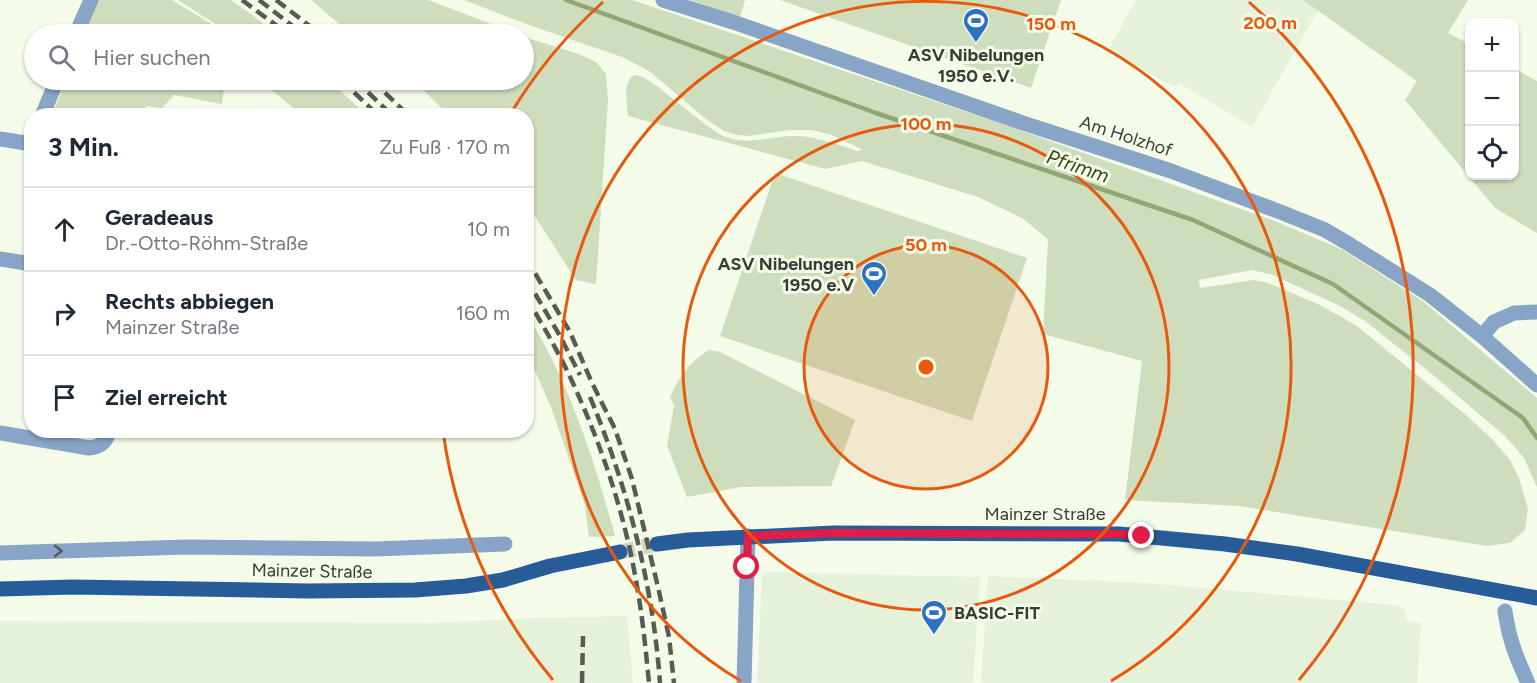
<!DOCTYPE html>
<html lang="de">
<head>
<meta charset="utf-8">
<style>
	body { margin:0; font-family:Figtree,sans-serif; background:#f6f6f7; color:#1f2937 }
	.controls { position:absolute; right:18px; top:18px; display:grid; overflow:hidden; border-radius:12px; box-shadow:0 2px 4px #0004 }
	.controls button { width:54px; height:54px; display:grid; place-items:center; padding:0; border:0; border-bottom:2px solid #e0e1e3; background:#fff; color:#1f2937; font:30px sans-serif }
	.stop { position:absolute; width:18px; height:18px; margin:-14px; border:4px solid #e11d48; border-radius:50%; background:#fff }
	.stop.end { background:#e11d48; border-color:#fff; box-shadow:0 2px 6px #0008 }
	.list { margin:0; padding:0; list-style:none }
	h2 { display:flex; justify-content:space-between; align-items:center; height:78px; margin:0; padding:0 24px; font-size:26px }
	h2 small { font-size:20px; font-weight:400; color:#747a83 }
	.list li { display:grid; grid-template-columns:39px 1fr auto; gap:18px; align-items:center; box-sizing:border-box; height:84px; padding:0 24px; border-top:2px solid #e0e1e3 }
	.list b { display:block; font-size:22px; white-space:nowrap }
	.list p { margin:0; font-size:20px; white-space:nowrap; color:#747a83 }
	.list em { font-size:20px; font-style:normal; color:#747a83 }
	.icon { flex:none; width:33px; height:33px; fill:none; stroke:currentColor; stroke-width:2; stroke-linecap:round; stroke-linejoin:round }
	.map { position:relative; flex:none; width:1537px; height:683px; overflow:hidden }
	.search { position:absolute; background:#fff; box-shadow:0 2px 4px #0004; left:24px; top:24px; width:510px; height:66px; display:flex; align-items:center; gap:15px; box-sizing:border-box; padding:0 21px; border-radius:33px; color:#747a83; font-size:22px }
	.panel { position:absolute; background:#fff; box-shadow:0 2px 4px #0004; left:24px; top:108px; width:510px; height:330px; border-radius:24px }
	.map>svg:first-child { display:block }
</style>
</head>
<body>
<div class="map">
<svg width="1537" height="683" viewBox="0 0 1537 683">
	<rect width="100%" height="100%" fill="#f4fce9"/>
	<g fill="#e5f1d8">
		<path d="M 1136,0 L 1303,0 L 1318,10 L 1252,127 L 1179,83 L 1174,87 L 1107,52 Z"/>
		<path d="M 770,572 L 980,577 L 973,683 L 757,683 L 762,579 L 764,575 Z"/>
		<path d="M 988,576 L 1146,583 L 1396,605 L 1404,609 L 1406,614 L 1406,621 L 1421,623 L 1417,683 L 981,683 Z"/>
		<path d="M 627,616 L 633,683 L 0,683 L 0,621 L 436,623 L 539,618 Z"/>
	</g>
	<g fill="#ceddbb">
		<path d="M 96,0 L 172,0 L 228,34 L 83,34 Z"/>
		<path d="M 178,0 L 231,0 L 251,14 L 276,34 L 231,34 Z"/>
		<path d="M 311,0 L 428,0 L 518,34 L 351,34 Z"/>
		<path d="M 464,0 L 632,0 L 1000,123 L 1275,221 L 1343,250 L 1424,302 L 1537,398 L 1537,487 L 1524,458 L 1506,437 L 1433,375 L 1365,321 L 1340,306 L 1273,275 L 1252,270 L 1199,280 L 1200,288 L 1254,280 L 1268,283 L 1320,305 L 1357,326 L 1466,415 L 1493,440 L 1510,460 L 1519,478 L 1528,509 L 1525,530 L 1510,543 L 1487,546 L 1239,506 L 1125,500 L 1142,361 L 1043,334 L 1048,239 L 1022,218 L 978,197 L 862,161 L 825,169 L 628,116 C 627,105 622,77 636,75 C 649,74 705,129 726,137 C 749,146 771,136 794,136 C 816,136 836,144 857,151 L 863,150 L 832,135 L 812,130 L 790,130 L 749,136 L 737,135 L 724,131 L 706,119 L 649,71 L 622,57 L 529,25 Z"/>
		<path d="M 690,0 L 745,0 L 740,17 Z"/>
		<path d="M 780,0 L 1061,0 L 1031,88 Z"/>
		<path d="M 1303,0 L 1468,0 L 1448,33 L 1469,44 L 1470,176 L 1514,176 L 1515,69 L 1537,81 L 1537,233 L 1495,208 L 1405,100 L 1417,81 Z"/>
		<path d="M 524,37 L 576,53 L 596,62 L 606,74 L 608,101 L 596,284 L 576,280 L 527,204 L 526,116 L 449,115 L 424,91 L 409,80 L 524,80 Z"/>
		<path d="M 66,80 L 225,80 L 222,104 L 174,95 L 162,108 L 146,106 L 144,115 L 52,115 Z"/>
		<path d="M 259,80 L 328,80 L 367,115 L 302,115 Z"/>
		<path d="M 775,173 L 1027,258 L 972,421 L 720,336 Z"/>
		<path d="M 526,313 C 569,381 594,459 615,536 L 589,537 L 585,505 L 552,410 L 527,352 Z"/>
		<path d="M 709,350 L 720,352 L 855,420 L 831,486 L 741,487 L 687,497 L 667,446 L 674,405 L 670,397 C 681,375 687,364 709,350 Z"/>
	</g>
	<g fill="none" stroke-linecap="round" stroke-linejoin="round">
		<path stroke="#91a674" stroke-width="4.5" d="M 566,0 L 876,113 L 1193,220 L 1333,284 L 1523,418 L 1537,438"/>
		<path stroke="#cfd6c5" stroke-width="15" stroke-dasharray="15 8" stroke-linecap="butt" d="M 620,552 L 657,544"/>
		<g stroke="#88a4c7" stroke-width="15">
			<path d="M 663,0 L 733,22 L 1023,123 L 1171,171 L 1283,213 L 1325,230 L 1349,244 L 1430,295 L 1482,336 L 1537,385"/>
			<path d="M 76,34 L 91,0"/>
			<path d="M 42,116 L 57,80"/>
			<path d="M 0,139 L 32,144"/>
			<path d="M 0,259 L 32,264"/>
			<path d="M 1482,336 L 1494,322 L 1514,313 L 1537,312"/>
			<path d="M 0,433 L 89,448 C 101,447 107,442 109,430"/>
			<path d="M 0,553 L 186,547 L 375,549 L 505,544"/>
			<path d="M 1505,611 C 1509,640 1516,656 1528,683"/>
			<path d="M 744,683 L 748,536"/>
		</g>
		<g stroke="#285c98" stroke-width="15">
			<path d="M 657,544 L 688,540 L 834,533 L 1119,534 L 1225,544 L 1297,554 L 1537,598"/>
			<path d="M 0,589 L 73,587 L 308,591 L 415,590 L 466,586 L 503,580 L 550,566 L 620,552"/>
		</g>
		<g stroke="#575b51" stroke-width="4.5" stroke-dasharray="12 6" stroke-linecap="butt">
			<path d="M 242,0 L 288,34"/>
			<path d="M 259,0 L 303,34"/>
			<path d="M 276,0 L 320,34"/>
			<path d="M 341,80 L 379,116"/>
			<path d="M 355,80 L 393,116"/>
			<path d="M 372,80 L 409,116"/>
			<path d="M 526,258 L 570,332 L 592,383 L 615,429 L 632,479 L 658,587 L 669,637 L 674,683"/>
			<path d="M 526,278 L 560,336 L 580,375"/>
			<path d="M 526,297 C 544,327 562,358 576,390 C 605,454 627,523 638,592 C 643,622 646,652 649,683"/>
			<path d="M 590,397 C 628,488 653,585 660,683"/>
			<path d="M 582,683 L 583,636"/>
		</g>
	</g>
	<defs><path id="oneway-chevron" d="M-2-3.5L2.5 0L-2 3.5" fill="none" stroke-width="1.6" stroke-linecap="round" stroke-linejoin="round" transform="scale(1.5)"/></defs>
	<use stroke="#515b60" href="#oneway-chevron" transform="translate(58 551) rotate(-1)"/>
	<g fill="none" stroke-linecap="round" stroke-linejoin="round">
		<path stroke="#e11d48" stroke-width="8" d="M 747,567 L 748,536 L 834,533 L 1119,534 L 1142,536"/>
	</g>
	<circle cx="926" cy="367" r="122" fill="#e8590c" fill-opacity=".12"/>
	<g fill="none" stroke="#e8590c" stroke-width="3">
		<circle cx="926" cy="367" r="122"/>
		<circle cx="926" cy="367" r="243"/>
		<path d="M741 681A365 365 0 1 1 1111 681"/>
		<path d="M553 680A487 487 0 0 1 443 431M511 113A487 487 0 0 1 603 2M1249 2A487 487 0 0 1 1299 680"/>
	</g>
	<defs>
		<symbol id="stadium-pin" viewBox="-11 -11 22 30"><path d="M0 17L-7.5 6A9.5 9.5 0 1 1 7.5 6Z" fill="#2b72c3" stroke="#f4fce9"/><path d="M0-5a6.5 5 0 1 0 0 10a6.5 5 0 1 0 0-10ZM-3.5-1.8h7v3.6h-7Z" fill="#fff"/></symbol>
	</defs>
	<g fill-rule="evenodd">
		<use href="#stadium-pin" x="961" y="6" width="30" height="40"/>
		<use href="#stadium-pin" x="859" y="259" width="30" height="40"/>
		<use href="#stadium-pin" x="919" y="598" width="30" height="40"/>
	</g>
	<g text-anchor="middle" stroke-width="6" stroke-linejoin="round" paint-order="stroke">
		<g font-size="18" font-weight="bold" fill="#393c34" stroke="#f4fce9">
			<text x="976" y="61">ASV Nibelungen<tspan x="976" dy="21">1950 e.V.</tspan></text>
			<text x="854" y="270" text-anchor="end">ASV Nibelungen<tspan x="854" dy="21">1950 e.V</tspan></text>
			<text x="954" y="619" text-anchor="start">BASIC-FIT</text>
		</g>
		<g font-size="18" fill="#393c34" stroke="#f4fce9">
			<text transform="translate(1126 136) rotate(18)" y="6">Am Holzhof</text>
			<text x="1045" y="520">Mainzer Straße</text>
			<text transform="translate(312 571) rotate(1)" y="6">Mainzer Straße</text>
		</g>
		<g font-size="20" font-style="italic" fill="#34460f" stroke="#f4fce9">
			<text transform="translate(1078 166) rotate(19)" y="7">Pfrimm</text>
		</g>
	</g>
	<circle cx="926" cy="367" r="9" fill="#e8590c" stroke="#f4fce9" stroke-width="3"/>
	<g font-size="18" text-anchor="middle" font-weight="bold" fill="#e8590c" stroke="#f4fce9" stroke-width="6" stroke-linejoin="round" paint-order="stroke">
		<text x="1270" y="29">200 m</text>
		<text x="1051" y="30">150 m</text>
		<text x="926" y="130">100 m</text>
		<text x="926" y="251">50 m</text>
	</g>
</svg>
<div class="controls">
<button>+</button>
<button>−</button>
<button><svg class="icon" aria-label="locate" viewBox="0 0 24 24"><circle cx="12" cy="12" r="6"/><path d="M12 2v4M12 18v4M2 12h4M18 12h4"/></svg></button>
</div>
<div class="stop" style="left:747px;top:567px"></div>
<div class="stop end" style="left:1142px;top:536px"></div>
<div class="search"><svg class="icon" aria-label="search" viewBox="0 0 24 24"><circle cx="10" cy="10" r="6"/><path d="M15 15l6 6"/></svg>Hier suchen</div>
<section class="panel">
<h2>3 Min.<small>Zu Fuß · 170 m</small></h2>
<ul class="list">
<li><svg class="icon" aria-label="ahead" viewBox="0 0 24 24"><path d="M12 20V5M6 11l6-6 6 6"/></svg><div><b>Geradeaus</b><p>Dr.-Otto-Röhm-Straße</p></div><em>10 m</em></li>
<li><svg class="icon" aria-label="right" viewBox="0 0 24 24"><path d="M7 20v-9h11M14 6l5 5-5 5"/></svg><div><b>Rechts abbiegen</b><p>Mainzer Straße</p></div><em>160 m</em></li>
<li><svg class="icon" aria-label="arrive" viewBox="0 0 24 24"><path d="M6 21V4h12l-3 4 3 4H6"/></svg><div><b>Ziel erreicht</b></div></li>
</ul>
</section>
</div>
</body>
</html>
